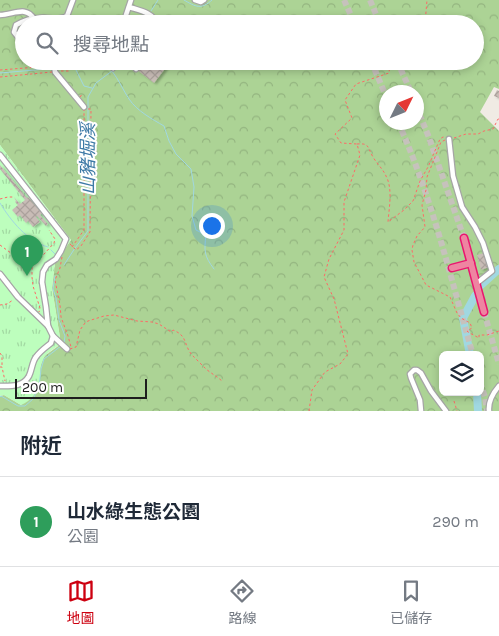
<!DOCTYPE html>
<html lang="zh-TW">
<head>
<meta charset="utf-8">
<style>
	body { margin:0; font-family:Karla,"Noto Sans TC",sans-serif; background:#f2f2f3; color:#1f2937 }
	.controls { position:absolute; right:15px; bottom:15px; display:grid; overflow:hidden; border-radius:8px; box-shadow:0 2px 8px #0003 }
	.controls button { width:45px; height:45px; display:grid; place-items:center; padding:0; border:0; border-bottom:1px solid #e0e1e3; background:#fff; color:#1f2937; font:25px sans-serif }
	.compass { position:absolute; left:379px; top:85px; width:45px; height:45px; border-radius:50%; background:#fff; box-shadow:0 2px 8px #0003; rotate:47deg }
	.scale { position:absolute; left:15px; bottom:12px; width:132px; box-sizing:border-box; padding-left:5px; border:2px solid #1e1e1e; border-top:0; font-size:14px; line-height:18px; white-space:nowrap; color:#1e1e1e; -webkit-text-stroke:4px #fff; paint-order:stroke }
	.you { position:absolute; left:211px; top:225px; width:18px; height:18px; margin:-12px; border:4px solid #fff; border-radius:50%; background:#1a73e8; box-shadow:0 0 0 8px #1a73e833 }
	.badge { display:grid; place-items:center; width:32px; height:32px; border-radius:50%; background:#cd0010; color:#fff; font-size:16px; font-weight:700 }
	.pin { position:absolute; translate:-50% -41px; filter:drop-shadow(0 1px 2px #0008) }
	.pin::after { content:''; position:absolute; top:26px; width:18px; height:15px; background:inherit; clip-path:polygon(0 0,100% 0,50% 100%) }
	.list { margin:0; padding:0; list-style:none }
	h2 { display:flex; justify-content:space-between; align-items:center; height:65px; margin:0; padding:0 20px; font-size:21px }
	h2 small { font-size:16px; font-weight:400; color:#747a83 }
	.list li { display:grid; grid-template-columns:32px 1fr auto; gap:15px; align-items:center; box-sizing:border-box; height:90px; padding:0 20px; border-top:1px solid #e0e1e3 }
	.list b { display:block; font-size:19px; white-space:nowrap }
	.list p { margin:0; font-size:16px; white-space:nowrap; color:#747a83 }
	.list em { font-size:16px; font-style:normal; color:#747a83 }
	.icon { flex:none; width:28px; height:28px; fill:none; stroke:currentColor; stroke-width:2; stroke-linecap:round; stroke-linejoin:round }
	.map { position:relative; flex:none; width:499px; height:411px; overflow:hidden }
	.search { position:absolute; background:#fff; box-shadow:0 2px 8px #0003; left:15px; right:15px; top:15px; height:55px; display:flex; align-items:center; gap:12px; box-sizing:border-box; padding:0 18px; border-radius:28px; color:#747a83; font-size:19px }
	.sheet { height:155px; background:#fff }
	nav { display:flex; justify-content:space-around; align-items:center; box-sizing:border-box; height:70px; border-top:1px solid #e0e1e3; background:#fff; font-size:14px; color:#747a83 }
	nav a { display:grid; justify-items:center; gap:2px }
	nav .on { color:#cd0010 }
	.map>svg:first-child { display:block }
</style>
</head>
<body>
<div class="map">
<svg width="499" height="411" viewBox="0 0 499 411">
	<defs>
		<pattern id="forest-crowns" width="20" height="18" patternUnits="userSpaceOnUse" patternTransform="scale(1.25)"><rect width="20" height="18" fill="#acd395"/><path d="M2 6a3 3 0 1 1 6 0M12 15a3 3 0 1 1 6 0" fill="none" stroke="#94b580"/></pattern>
		<pattern id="park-tufts" width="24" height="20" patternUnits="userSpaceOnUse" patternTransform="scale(1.25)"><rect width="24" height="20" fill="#bdfebd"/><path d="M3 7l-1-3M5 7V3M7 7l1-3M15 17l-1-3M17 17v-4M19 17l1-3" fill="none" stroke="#a2d9a2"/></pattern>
		<pattern id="building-cross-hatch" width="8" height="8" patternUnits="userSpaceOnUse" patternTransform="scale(1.25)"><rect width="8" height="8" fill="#c8bcb6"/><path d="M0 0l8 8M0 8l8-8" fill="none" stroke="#aba19c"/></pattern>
		<filter id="shadow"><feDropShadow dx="2.5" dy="1.5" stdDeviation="1" flood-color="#0004"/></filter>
	</defs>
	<rect width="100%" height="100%" fill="#f0ebe4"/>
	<path fill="url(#forest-crowns)" fill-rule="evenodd" d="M 0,0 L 499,0 L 499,89 L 494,87 L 480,112 L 499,131 L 499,411 L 0,411 L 0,396 L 4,395 L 21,405 L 40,382 L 40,368 L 43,357 L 61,344 L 52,288 L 55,263 L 71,240 L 0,145 ZM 24,24 L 475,24 L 475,61 L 24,61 ZM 386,92 L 416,92 L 416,122 L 386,122 ZM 443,355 L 480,355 L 480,392 L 443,392 Z"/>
	<path fill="url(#park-tufts)" d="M 0,145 L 71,240 L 55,263 L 52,288 L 61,344 C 55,348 45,353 43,360 C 39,367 41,373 40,380 C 39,391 31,401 21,405 L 4,395 L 0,396 Z"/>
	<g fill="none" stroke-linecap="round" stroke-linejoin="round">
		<g stroke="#a0d8e1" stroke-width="1">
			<path d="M 184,0 C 196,7 201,10 212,0"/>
			<path d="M 151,11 L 158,0"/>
			<path d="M 145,24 L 148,17"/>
			<path d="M 115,69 L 122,61"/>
			<path d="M 112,71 C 119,80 123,90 129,99 C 137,111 152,119 164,126 L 169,141 L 176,154 L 191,169 L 194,187 L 192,216 L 196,230 L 206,235 C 204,251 204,256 214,269"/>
			<path d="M 0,73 L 46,69 L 75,68 L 84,86 L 92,88"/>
			<path d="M 0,203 C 11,221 27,241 48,247"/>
			<path d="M 51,250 L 55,254"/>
			<path d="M 64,265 L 75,248 L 88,231 L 88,97 L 96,83 L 112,71"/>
			<path d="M 55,276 L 53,289 L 56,298 L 59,320 L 65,336 L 64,343"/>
			<path d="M 0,397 L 1,396 L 18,406 L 25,406 L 33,399 L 39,387 L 41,369 L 44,359 L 61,346"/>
		</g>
		<g stroke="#a0d8e1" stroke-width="8">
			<path d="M 480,286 L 499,269"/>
			<path d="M 470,355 L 463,318 L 475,296"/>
			<path d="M 477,392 L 478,411"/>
		</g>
	</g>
	<g fill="url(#building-cross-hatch)" filter="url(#shadow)">
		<path d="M 143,61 L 171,61 L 154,83 L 137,70 Z"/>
		<path d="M 497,90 L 499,91 L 499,98 L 494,96 Z"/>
		<path d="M 0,165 L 27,198 L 28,197 L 42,213 L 40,215 L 48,224 L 46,226 L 37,216 L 36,217 L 40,222 L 33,227 L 28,221 L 26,223 L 20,215 L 18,217 L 12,210 L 18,205 L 15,202 L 16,201 L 14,197 L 20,204 L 25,200 L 0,169 Z"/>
		<path d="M 484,253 L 489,267 L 481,270 L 477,255 Z"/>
	</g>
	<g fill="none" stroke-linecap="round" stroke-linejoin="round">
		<g stroke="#c6c2bc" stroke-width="6" stroke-dasharray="6 3" stroke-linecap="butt">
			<path d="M 344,0 L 355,24"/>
			<path d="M 370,0 L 380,24"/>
			<path d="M 371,61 L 386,96"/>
			<path d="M 397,61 L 411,92"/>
			<path d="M 416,106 L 428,135 L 464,238"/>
			<path d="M 398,122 C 432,197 450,276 473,355"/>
			<path d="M 484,312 L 499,364"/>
			<path d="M 480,382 L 485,397 L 487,411"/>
		</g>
		<defs>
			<g id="minor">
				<path d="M 195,0 L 201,2 L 204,0"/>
				<path d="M 129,7 C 142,11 151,12 158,24"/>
				<path d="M 0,15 C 13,15 26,5 34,19"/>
				<path d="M 122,24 L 125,18 L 131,0"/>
				<path d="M 24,38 L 18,37 L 14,32 L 16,25 C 23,21 31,18 39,18 C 49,17 58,21 67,16 L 73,0"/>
				<path d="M 56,61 L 54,65 L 55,72 L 84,107"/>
				<path d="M 90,61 L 108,64 L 113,68"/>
				<path d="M 136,69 L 141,61"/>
				<path d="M 449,139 L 453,176 L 462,207 L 475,227 L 483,243 L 492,271 L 477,283"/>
				<path d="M 0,155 L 66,239 L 61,251 L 56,259 L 47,265 L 43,272 L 42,282 L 46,307 L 48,326"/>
				<path d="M 0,274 L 18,297 L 48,326 L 53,336 L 67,349"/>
				<path d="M 0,386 C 11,386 23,387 29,376 C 32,370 32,362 36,357 C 40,351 46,347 51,343 L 53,336"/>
				<path d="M 421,411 L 420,400 L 411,378 L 410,374 L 414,370 L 417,370 L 421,373 L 431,391 L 446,411"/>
				<path d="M 489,411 C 488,401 493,393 499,386"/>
			</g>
			<g id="highway">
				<path d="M 464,238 L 484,312"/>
				<path d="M 452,268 L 471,263"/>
			</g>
		</defs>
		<use href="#minor" stroke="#a5a5a5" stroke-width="7"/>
		<use href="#highway" stroke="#e9166f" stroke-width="9"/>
		<g stroke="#ff6966" stroke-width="1" stroke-dasharray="2.5 2.5" stroke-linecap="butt">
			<path d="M 425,24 L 427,0"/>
			<path d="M 0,70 L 50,66"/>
			<path d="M 61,71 L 71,71"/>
			<path d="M 0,77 L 52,72"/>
			<path d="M 80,97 L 83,93"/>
			<path d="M 454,138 L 466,134 L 478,134 L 484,131 L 493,129 L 498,119 L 499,119"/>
			<path d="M 445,140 L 441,142 L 427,177 L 426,190 L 422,205 L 425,227 L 417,236 L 413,245 L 412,250 L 414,262 L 426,285 L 450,297 L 457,313 L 461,318 L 470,323 L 472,328 L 467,331 L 468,332 L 479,338 L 479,335 L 487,335 L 499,331"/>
			<path d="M 357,144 C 370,143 367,147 373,157 C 377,164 383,169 386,176 C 393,189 389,208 388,222 L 404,210 L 413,201 L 420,181 L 428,167 L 440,139 L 443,137 L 446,137"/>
			<path d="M 0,199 L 8,197 L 14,197"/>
			<path d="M 70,244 L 76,250 L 81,246 L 90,232 L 91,109 L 88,109"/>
			<path d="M 0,245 L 19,259 L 32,265 L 32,277 L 33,286 L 40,308 L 39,312"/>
			<path d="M 72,247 L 84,230 L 84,110"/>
			<path d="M 62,257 L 60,268 L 55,280 L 60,305 L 61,317 L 68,336 L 71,347"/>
			<path d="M 33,265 L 37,262 L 54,243 L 55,239 L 49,230"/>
			<path d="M 0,305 L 7,304 L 13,300"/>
			<path d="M 70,349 L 76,347 L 80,330 L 85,323 L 88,321 L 104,316 L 114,315 L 137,321 L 152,322 L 159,324 L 171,332 L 173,330 C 188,336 183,344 192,355 C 196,359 202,365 206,369 C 212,374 218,377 223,382"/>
			<path d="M 0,353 L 2,356 L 2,366"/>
			<path d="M 0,367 L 2,367 L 5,381"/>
			<path d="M 454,401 L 457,411"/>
			<path d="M 309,411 L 312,390 L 325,372 L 340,364 L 348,354 L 334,299 L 324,277 L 329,259 L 344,230 L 344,202 L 360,155 L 357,144 L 341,143 L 335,134 L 352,118 L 345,100 L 356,84 L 389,73 L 390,64 L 392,61"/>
		</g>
		<use href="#minor" stroke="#fff" stroke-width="4.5"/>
		<use href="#highway" stroke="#ee85a1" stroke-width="6"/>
	</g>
	<g text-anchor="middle" stroke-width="4" stroke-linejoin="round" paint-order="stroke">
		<g font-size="18" font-style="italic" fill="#3e7aa6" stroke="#fff">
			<text transform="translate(88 159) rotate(-90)" y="6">山豬堀溪</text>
		</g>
	</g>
</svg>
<div class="controls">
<button><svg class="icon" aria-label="layers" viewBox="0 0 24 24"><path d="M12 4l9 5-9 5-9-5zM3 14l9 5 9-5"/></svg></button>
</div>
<svg class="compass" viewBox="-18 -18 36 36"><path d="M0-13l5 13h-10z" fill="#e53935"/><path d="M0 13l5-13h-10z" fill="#747a83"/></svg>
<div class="scale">200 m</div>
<div class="you"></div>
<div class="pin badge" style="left:27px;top:276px;background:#2e9e5b">1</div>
<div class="search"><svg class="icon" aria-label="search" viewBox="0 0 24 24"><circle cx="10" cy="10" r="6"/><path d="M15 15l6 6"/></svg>搜尋地點</div>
</div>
<section class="sheet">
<h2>附近<small></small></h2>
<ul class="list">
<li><span class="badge" style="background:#2e9e5b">1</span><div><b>山水綠生態公園</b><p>公園</p></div><em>290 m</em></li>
</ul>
</section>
<nav>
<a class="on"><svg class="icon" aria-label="map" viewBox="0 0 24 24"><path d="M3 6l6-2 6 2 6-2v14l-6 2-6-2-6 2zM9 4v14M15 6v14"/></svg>地圖</a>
<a><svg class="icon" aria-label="directions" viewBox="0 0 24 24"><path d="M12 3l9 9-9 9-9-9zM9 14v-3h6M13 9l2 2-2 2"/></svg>路線</a>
<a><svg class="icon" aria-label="saved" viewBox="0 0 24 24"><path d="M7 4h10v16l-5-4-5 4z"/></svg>已儲存</a>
</nav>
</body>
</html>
